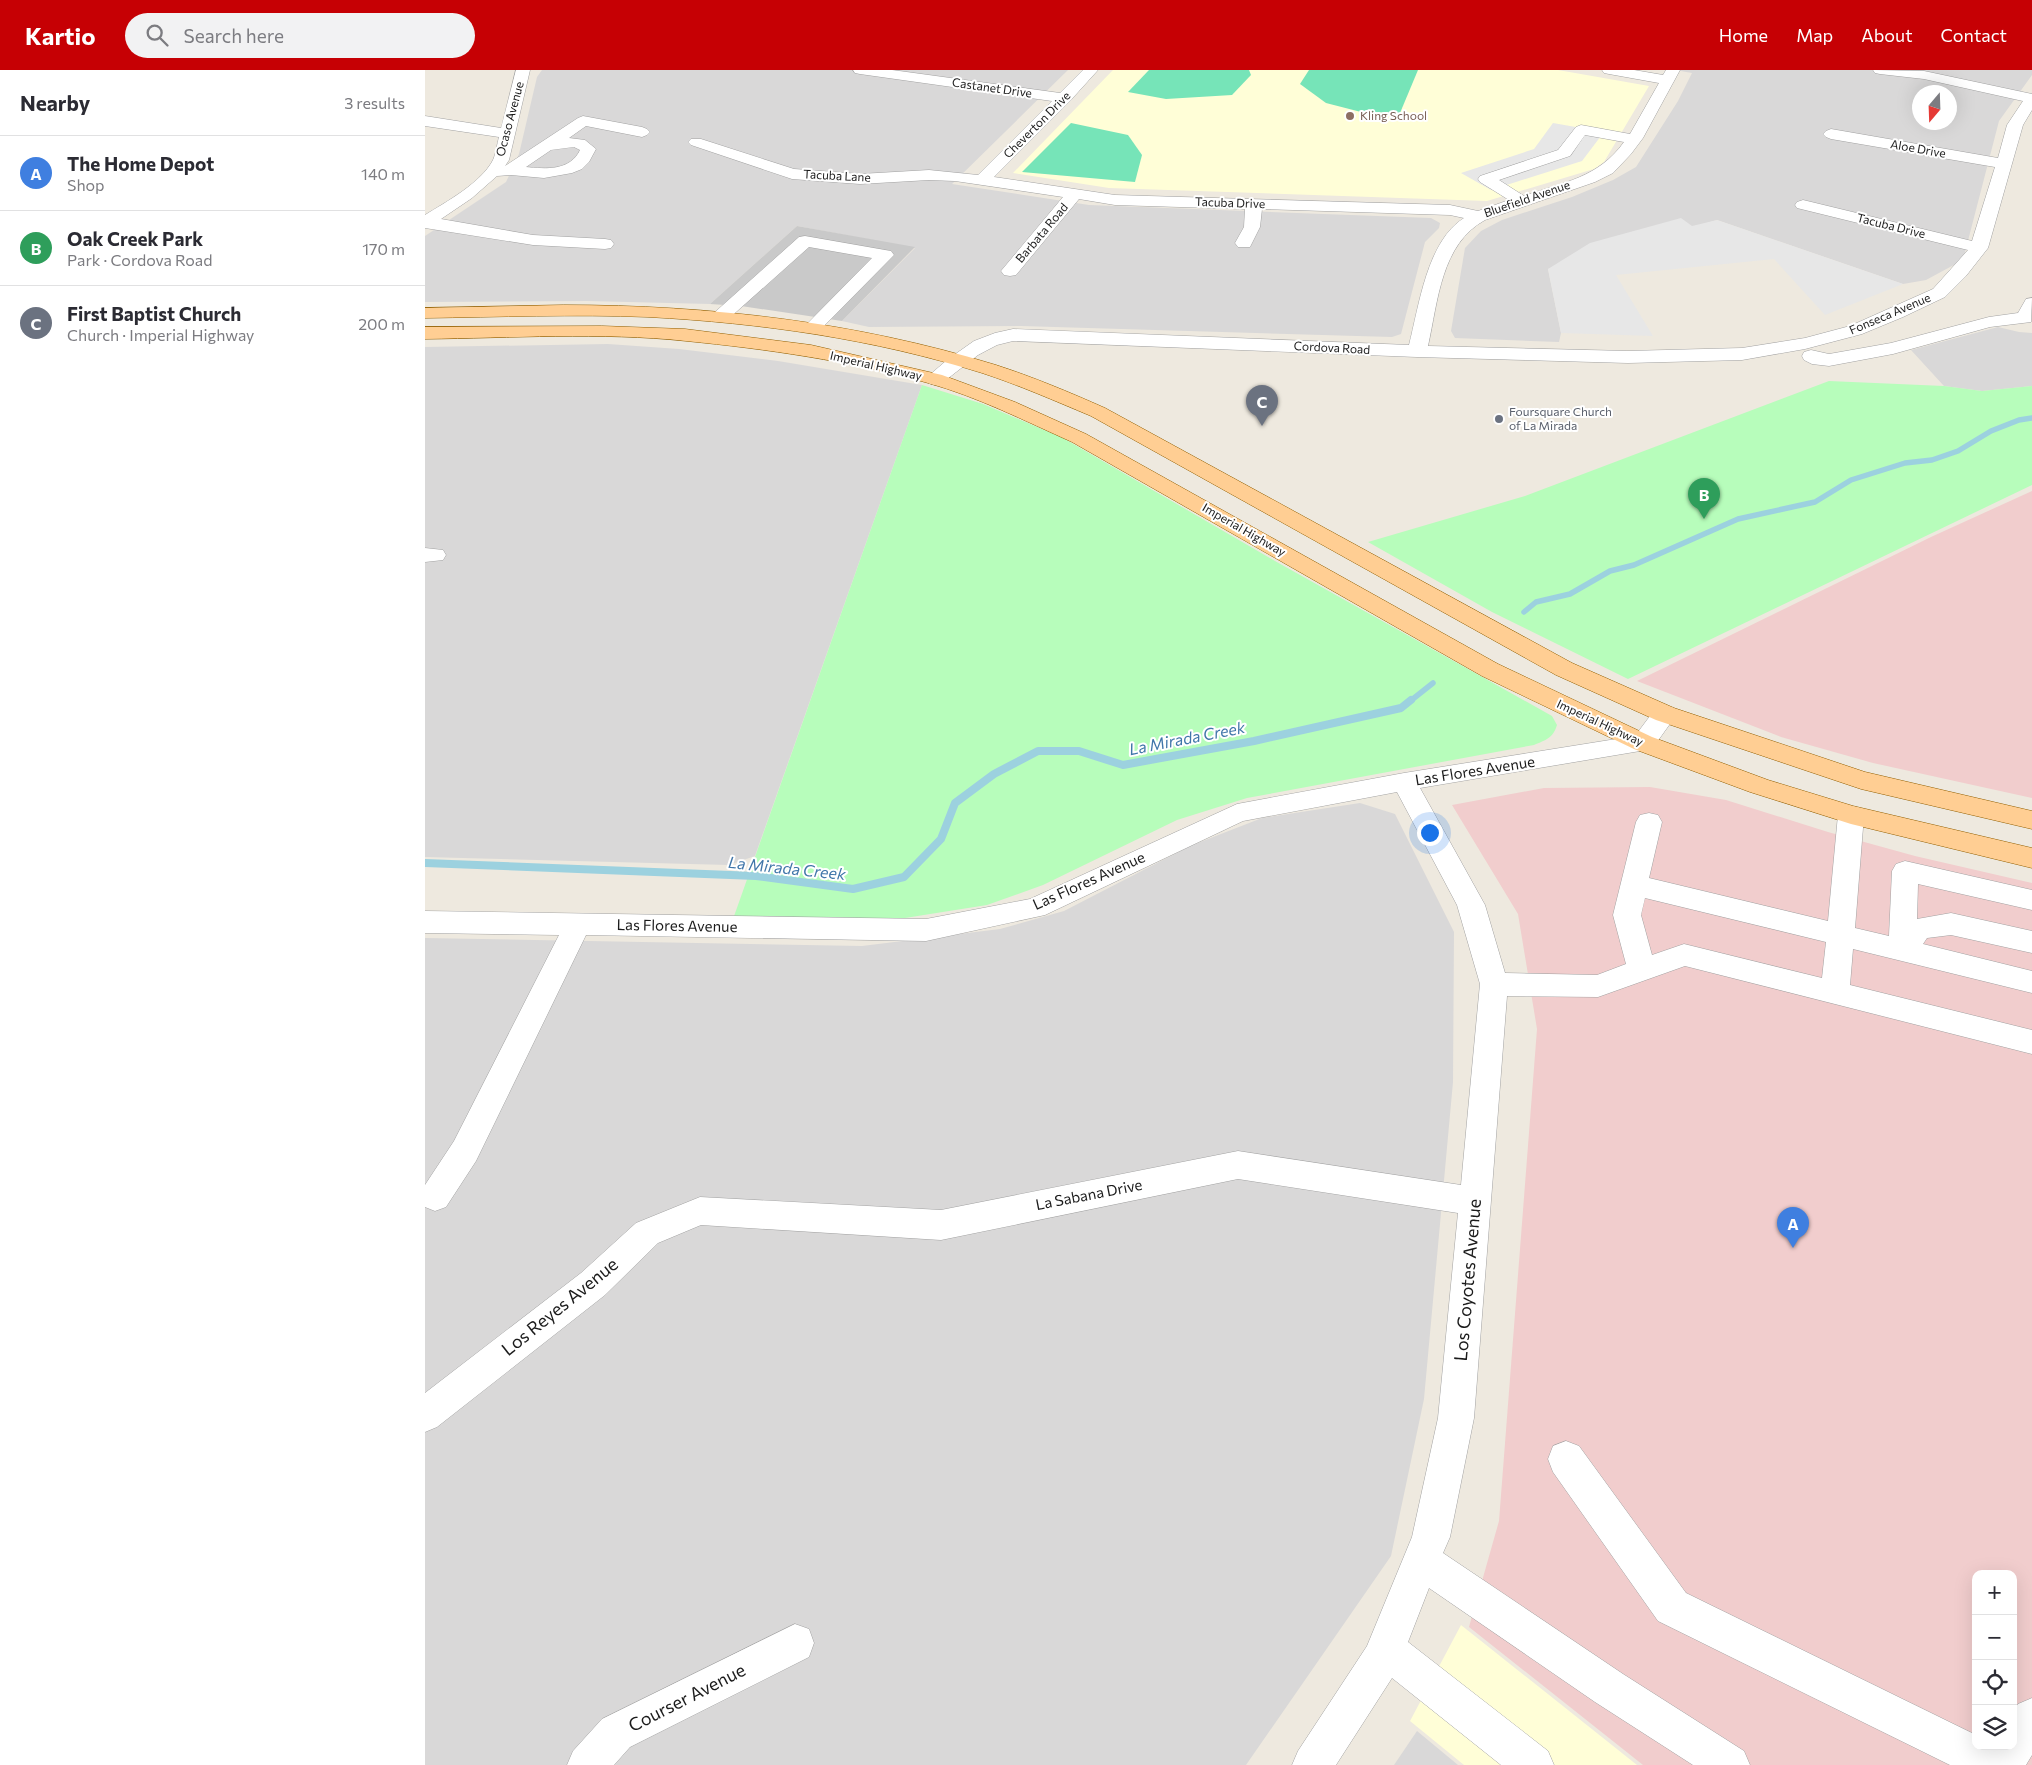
<!DOCTYPE html>
<html lang="en">
<head>
<meta charset="utf-8">
<style>
	body { margin:0; font-family:Commissioner,sans-serif; background:#f2f2f3; color:#2b2b33 }
	.controls { position:absolute; right:15px; bottom:15px; display:grid; overflow:hidden; border-radius:10px; box-shadow:0 5px 20px #0002 }
	.controls button { width:45px; height:45px; display:grid; place-items:center; padding:0; border:0; border-bottom:1px solid #e1e1e2; background:#fff; color:#2b2b33; font:25px sans-serif }
	.compass { position:absolute; left:1487px; top:15px; width:45px; height:45px; border-radius:50%; background:#fff; box-shadow:0 5px 20px #0002; rotate:199deg }
	.you { position:absolute; left:1004px; top:762px; width:18px; height:18px; margin:-12px; border:4px solid #fff; border-radius:50%; background:#1a73e8; box-shadow:0 0 0 8px #1a73e833 }
	.badge { display:grid; place-items:center; width:32px; height:32px; border-radius:50%; background:#c60004; color:#fff; font-size:16px; font-weight:700 }
	.pin { position:absolute; translate:-50% -41px; filter:drop-shadow(0 1px 2px #0008) }
	.pin::after { content:''; position:absolute; top:26px; width:18px; height:15px; background:inherit; clip-path:polygon(0 0,100% 0,50% 100%) }
	.list { margin:0; padding:0; list-style:none }
	h2 { display:flex; justify-content:space-between; align-items:center; height:65px; margin:0; padding:0 20px; font-size:21px }
	h2 small { font-size:16px; font-weight:400; color:#7c7c81 }
	.list li { display:grid; grid-template-columns:32px 1fr auto; gap:15px; align-items:center; box-sizing:border-box; height:75px; padding:0 20px; border-top:1px solid #e1e1e2 }
	.list b { display:block; font-size:19px; white-space:nowrap }
	.list p { margin:0; font-size:16px; white-space:nowrap; color:#7c7c81 }
	.list em { font-size:16px; font-style:normal; color:#7c7c81 }
	.icon { flex:none; width:28px; height:28px; fill:none; stroke:currentColor; stroke-width:2; stroke-linecap:round; stroke-linejoin:round }
	.map { position:relative; flex:none; width:1607px; height:1695px; overflow:hidden }
	header { display:flex; align-items:center; gap:30px; box-sizing:border-box; height:70px; padding:0 25px; background:#c60004; color:#fff }
	header strong { font-size:24px }
	nav { display:flex; gap:28px; margin-inline-start:auto; font-size:18px }
	.search { width:350px; height:45px; background:#f2f2f3; display:flex; align-items:center; gap:12px; box-sizing:border-box; padding:0 18px; border-radius:28px; color:#7c7c81; font-size:19px }
	main { display:flex }
	aside { flex:1; background:#fff }
	.map>svg:first-child { display:block }
</style>
</head>
<body>
<header>
<strong>Kartio</strong>
<div class="search"><svg class="icon" aria-label="search" viewBox="0 0 24 24"><circle cx="10" cy="10" r="6"/><path d="M15 15l6 6"/></svg>Search here</div>
<nav><a>Home</a><a>Map</a><a>About</a><a>Contact</a></nav>
</header>
<main>
<aside>
<h2>Nearby<small>3 results</small></h2>
<ul class="list">
<li><span class="badge" style="background:#3f7fe0">A</span><div><b>The Home Depot</b><p>Shop</p></div><em>140 m</em></li>
<li><span class="badge" style="background:#2e9e5b">B</span><div><b>Oak Creek Park</b><p>Park · Cordova Road</p></div><em>170 m</em></li>
<li><span class="badge" style="background:#6b7280">C</span><div><b>First Baptist Church</b><p>Church · Imperial Highway</p></div><em>200 m</em></li>
</ul>
</aside>
<div class="map">
<svg width="1607" height="1695" viewBox="0 0 1607 1695">
	<rect width="100%" height="100%" fill="#eee9df"/>
	<g fill="#d9d8d8" fill-rule="evenodd">
		<path d="M 117,0 L 643,0 L 527,114 L 664,135 L 1006,148 L 1015,153 L 1014,158 L 1000,172 L 976,264 L 967,267 L 596,256 L 444,257 L 417,251 L 490,178 L 372,156 L 285,234 L 162,231 L 0,232 L 0,166 L 81,112 L 94,84 L 112,7 Z"/>
		<path d="M 1250,0 L 1607,0 L 1607,5 L 1574,51 L 1538,190 L 1501,210 L 1478,214 L 1292,150 L 1123,199 L 1136,263 L 1134,272 L 1030,268 L 1026,261 L 1040,178 L 1056,161 L 1077,150 L 1147,127 L 1188,110 L 1211,97 L 1253,31 L 1267,3 ZM 1494,22 L 1524,22 L 1524,52 L 1494,52 Z"/>
		<path d="M 1573,257 L 1594,262 L 1607,263 L 1607,316 L 1557,321 L 1519,316 L 1486,280 Z"/>
		<path d="M 183,274 L 254,279 L 353,291 L 497,315 L 330,786 L 304,795 L 0,787 L 0,277 Z"/>
		<path d="M 935,733 L 970,744 L 1029,862 L 1028,1012 L 999,1329 L 966,1486 L 821,1695 L 0,1695 L 0,868 L 437,876 L 575,859 L 639,841 L 765,776 L 837,748 Z"/>
		<path d="M 992,1661 L 1033,1695 L 969,1695 Z"/>
	</g>
	<g fill="#f1cdcd" fill-rule="evenodd">
		<path d="M 1607,421 L 1607,728 L 1448,693 L 1356,667 L 1212,611 L 1506,467 Z"/>
		<path d="M 1225,717 L 1301,730 L 1403,762 L 1490,786 L 1607,813 L 1607,1695 L 1218,1695 L 1044,1557 L 1074,1451 L 1112,959 L 1093,844 L 1027,735 L 1119,718 ZM 1551,1504 L 1588,1504 L 1588,1676 L 1551,1676 Z"/>
	</g>
	<g fill="#fffed7">
		<path d="M 688,0 L 1133,0 L 1224,16 L 1179,92 L 1169,99 L 1062,131 L 684,118 L 588,103 Z"/>
		<path d="M 1036,1555 L 1212,1695 L 1039,1695 L 985,1651 Z"/>
	</g>
	<path fill="#c9c9c9" d="M 372,156 L 490,177 L 417,251 L 316,236 L 285,234 Z"/>
	<g fill="#b7fdbb">
		<path d="M 1404,311 L 1519,316 L 1557,321 L 1607,316 L 1607,415 L 1203,609 L 1067,542 L 943,472 L 1100,426 Z"/>
		<path d="M 497,315 L 558,334 L 638,368 L 850,491 L 1127,646 L 1132,655 C 1128,668 1121,670 1109,675 L 822,728 L 752,750 L 618,815 L 562,835 L 480,848 L 308,849 Z"/>
	</g>
	<g fill="#76e4b8">
		<path d="M 724,0 L 824,0 L 826,5 L 807,25 L 741,29 L 703,22 Z"/>
		<path d="M 884,0 L 993,0 L 975,43 L 936,42 L 901,33 L 875,14 Z"/>
		<path d="M 646,53 L 703,65 L 717,85 L 710,112 L 597,102 Z"/>
	</g>
	<g fill="#e7e7e7">
		<path d="M 1128,53 L 1179,62 L 1157,91 L 1066,120 L 1036,103 L 1109,79 Z"/>
		<path d="M 1256,148 L 1267,156 L 1292,150 L 1478,214 L 1400,245 L 1349,189 L 1191,205 L 1228,266 L 1136,263 L 1123,199 L 1165,173 Z"/>
	</g>
	<g fill="none" stroke-linecap="round" stroke-linejoin="round">
		<g stroke="#9cd1df" stroke-width="5.5">
			<path d="M 1099,542 L 1111,532 L 1145,524 L 1185,501 L 1209,495 L 1313,449 L 1390,432 L 1426,410 L 1480,393 L 1507,390 L 1533,381 L 1566,361 L 1594,350 L 1607,348"/>
			<path d="M 984,632 L 1008,613"/>
		</g>
		<path stroke="#9cd1df" stroke-width="8" d="M 0,793 L 331,806 L 428,819 L 479,807 L 516,769 L 530,733 L 569,704 L 613,681 L 654,681 L 698,695 L 829,671 L 976,638 L 986,630"/>
		<defs>
			<g id="minor">
				<path d="M 91,0 L 105,0 L 84,90 L 80,96 L 153,48 L 158,46 L 217,57 L 222,59 L 225,62 L 222,65 L 217,67 L 161,56 L 144,68 L 160,70 L 171,79 L 164,92 L 157,99 L 147,103 L 119,108 L 86,105 L 72,106 L 47,128 L 16,149 L 108,165 L 180,169 L 186,170 L 189,174 L 186,178 L 180,179 L 108,175 L 0,158 L 0,145 C 21,132 56,113 68,90 C 71,84 72,74 74,67 L 0,56 L 0,46 L 76,58 ZM 149,77 L 155,80 C 145,101 121,99 101,97 L 126,80 Z"/>
				<path d="M 428,0 L 467,0 L 635,23 L 658,0 L 673,0 L 645,31 L 569,107 L 690,125 L 1025,135 L 1053,141 L 1084,130 L 1055,112 L 1053,109 L 1055,106 L 1133,80 L 1151,57 L 1156,55 L 1205,64 L 1234,13 L 1184,4 L 1179,3 L 1177,0 L 1209,0 L 1238,5 L 1241,0 L 1255,0 L 1218,68 L 1206,84 L 1188,103 L 1170,112 L 1060,150 C 1016,174 1013,231 1003,276 L 1203,281 L 1317,278 L 1380,268 L 1425,256 L 1508,219 L 1543,180 L 1372,138 L 1370,135 L 1372,132 L 1378,130 L 1547,171 L 1570,97 L 1406,69 L 1401,67 L 1398,64 L 1401,61 L 1406,59 L 1573,88 L 1582,55 L 1598,31 L 1499,9 L 1455,4 L 1450,3 L 1448,0 L 1499,1 L 1607,24 L 1607,40 L 1598,55 L 1563,178 L 1541,206 L 1520,227 L 1478,247 L 1437,264 L 1380,279 L 1317,290 L 1203,293 L 992,287 L 588,271 L 572,275 L 553,285 L 517,313 L 510,315 L 503,313 L 500,309 L 522,290 L 549,271 L 570,263 L 588,259 L 984,275 C 994,236 1002,171 1039,148 L 1025,145 L 837,139 L 835,157 L 825,177 L 813,177 L 810,173 L 819,157 L 820,139 L 690,135 L 654,129 L 591,205 L 585,206 L 579,205 L 576,201 L 638,127 L 530,111 L 504,110 L 435,114 L 367,109 L 266,75 L 263,72 L 266,69 L 276,69 L 369,99 L 435,104 L 504,100 L 553,105 L 627,31 L 435,4 L 430,3 ZM 1160,65 L 1199,72 C 1173,108 1139,112 1099,126 L 1074,110 L 1145,86 Z"/>
				<path d="M 380,166 L 460,180 L 466,181 L 469,185 L 393,262 L 387,263 L 381,262 L 378,258 L 447,188 L 384,177 L 301,251 L 295,252 L 289,251 L 286,247 L 289,243 L 374,167 Z"/>
				<path d="M 1607,228 L 1606,252 L 1565,257 L 1468,284 L 1404,296 L 1387,294 L 1379,290 L 1377,286 L 1379,282 L 1386,280 L 1404,284 L 1466,273 L 1564,247 L 1593,243 L 1601,229 Z"/>
				<path d="M 0,478 L 18,480 L 21,485 L 18,490 L 0,492 Z"/>
				<path d="M 1240,636 L 1249,638 L 1252,644 L 1227,679 L 995,718 L 1060,835 L 1080,903 L 1172,905 L 1201,894 L 1188,845 L 1211,752 L 1215,745 L 1224,743 L 1233,745 L 1237,752 L 1224,808 L 1403,851 L 1413,745 L 1417,738 L 1426,736 L 1435,738 L 1439,745 L 1430,858 L 1464,866 L 1467,801 L 1471,794 L 1480,791 L 1607,820 L 1607,840 L 1493,814 L 1492,849 L 1526,843 L 1607,861 L 1607,883 L 1526,865 L 1502,868 L 1498,874 L 1607,901 L 1607,923 L 1428,879 L 1425,915 L 1607,960 L 1607,984 L 1260,896 L 1173,927 L 1082,926 L 1049,1348 L 1025,1467 L 1018,1483 L 1198,1604 L 1319,1681 L 1325,1695 L 1268,1695 L 1170,1632 L 1004,1518 L 983,1572 L 1123,1681 L 1129,1695 L 1076,1695 L 967,1608 L 911,1695 L 867,1695 L 873,1681 L 942,1576 L 987,1467 L 1013,1348 L 1033,1143 L 813,1109 L 516,1170 L 276,1155 L 233,1173 L 180,1225 L 12,1357 L 0,1362 L 0,1323 L 156,1203 L 211,1153 L 275,1127 L 516,1140 L 813,1081 L 1036,1115 L 1055,914 L 1032,835 L 972,722 L 818,751 L 620,845 L 501,871 L 161,865 L 51,1091 L 21,1137 L 10,1141 L 0,1137 L 0,1115 L 29,1071 L 134,865 L 0,863 L 0,841 L 501,849 L 605,829 L 812,734 L 979,703 L 1210,666 L 1231,638 ZM 1220,828 L 1401,872 L 1397,908 L 1259,874 L 1227,885 L 1216,845 Z"/>
				<path d="M 1141,1371 L 1154,1376 L 1261,1523 L 1551,1665 L 1551,1676 L 1588,1676 L 1588,1641 L 1593,1634 L 1607,1628 L 1607,1685 L 1601,1695 L 1525,1695 L 1233,1551 L 1128,1402 L 1123,1389 L 1128,1376 Z"/>
				<path d="M 370,1554 L 384,1559 L 389,1573 L 384,1587 L 205,1677 L 189,1695 L 142,1695 L 148,1681 L 177,1649 Z"/>
			</g>
			<g id="major">
				<path d="M 139,235 C 285,235 431,252 571,295 C 608,307 644,322 680,338 L 1147,593 L 1249,638 L 1440,702 L 1607,741 L 1607,759 L 1436,719 L 1231,650 L 1131,605 L 666,346 C 630,331 594,315 557,303 C 449,269 336,253 223,247 C 149,244 74,247 0,248 L 0,238 Z"/>
				<path d="M 177,256 L 260,259 L 386,275 L 517,305 L 590,332 L 661,364 L 1073,594 L 1227,667 L 1343,710 L 1428,736 L 1607,778 L 1607,798 L 1426,754 L 1325,722 L 1209,679 L 1057,606 L 647,372 C 600,351 553,327 503,313 C 425,291 342,279 261,271 C 176,262 86,268 0,269 L 0,257 Z"/>
			</g>
		</defs>
		<use href="#minor" stroke="#a2a2a2" stroke-width="1"/>
		<use href="#major" stroke="#925f00" stroke-width="1"/>
		<use href="#minor" fill="#fff" fill-rule="evenodd"/>
		<use href="#major" fill="#ffce93" fill-rule="evenodd"/>
	</g>
	<circle fill="#8d6e63" stroke="#fff" stroke-width="2" cx="925" cy="46" r="5"/>
	<circle fill="#6b7280" stroke="#fff" stroke-width="2" cx="1074" cy="349" r="5"/>
	<g text-anchor="middle" stroke-width="4" stroke-linejoin="round" paint-order="stroke">
		<g font-size="12" fill="#1b1b1b" stroke="#fff">
			<text transform="translate(567 18) rotate(8)" y="4">Castanet Drive</text>
			<text transform="translate(85 49) rotate(-75)" y="4">Ocaso Avenue</text>
			<text transform="translate(612 55) rotate(-45)" y="4">Cheverton Drive</text>
			<text transform="translate(1493 79) rotate(10)" y="4">Aloe Drive</text>
			<text transform="translate(412 106) rotate(3)" y="4">Tacuba Lane</text>
			<text transform="translate(1102 129) rotate(-19)" y="4">Bluefield Avenue</text>
			<text transform="translate(805 133) rotate(2)" y="4">Tacuba Drive</text>
			<text transform="translate(1466 156) rotate(14)" y="4">Tacuba Drive</text>
			<text transform="translate(617 163) rotate(-50)" y="4">Barbata Road</text>
			<text transform="translate(1465 244) rotate(-23)" y="4">Fonseca Avenue</text>
			<text transform="translate(907 278) rotate(3)" y="4">Cordova Road</text>
			<text transform="translate(451 296) rotate(13)" y="4">Imperial Highway</text>
			<text transform="translate(819 460) rotate(30)" y="4">Imperial Highway</text>
			<text transform="translate(1175 653) rotate(25)" y="4">Imperial Highway</text>
		</g>
		<g font-size="12" fill="#785e54" stroke="#fff" text-anchor="start">
			<text x="935" y="50">Kling School</text>
		</g>
		<g font-size="12" fill="#5b616d" stroke="#fff" text-anchor="start">
			<text x="1084" y="346">Foursquare Church<tspan x="1084" dy="14">of La Mirada</tspan></text>
		</g>
		<g font-size="15" fill="#1b1b1b" stroke="#fff">
			<text transform="translate(1050 701) rotate(-9)" y="5">Las Flores Avenue</text>
			<text transform="translate(664 811) rotate(-24)" y="5">Las Flores Avenue</text>
			<text transform="translate(252 856) rotate(1)" y="5">Las Flores Avenue</text>
			<text transform="translate(664 1125) rotate(-11)" y="5">La Sabana Drive</text>
		</g>
		<g font-size="16" font-style="italic" fill="#4076a9" stroke="#fff">
			<text transform="translate(762 668) rotate(-11)" y="6">La Mirada Creek</text>
			<text transform="translate(362 798) rotate(6)" y="6">La Mirada Creek</text>
		</g>
		<g font-size="18" fill="#1b1b1b" stroke="#fff">
			<text transform="translate(1043 1210) rotate(-85)" y="6">Los Coyotes Avenue</text>
			<text transform="translate(135 1237) rotate(-39)" y="6">Los Reyes Avenue</text>
			<text transform="translate(262 1628) rotate(-27)" y="6">Courser Avenue</text>
		</g>
	</g>
</svg>
<div class="controls">
<button>+</button>
<button>−</button>
<button><svg class="icon" aria-label="locate" viewBox="0 0 24 24"><circle cx="12" cy="12" r="6"/><path d="M12 2v4M12 18v4M2 12h4M18 12h4"/></svg></button>
<button><svg class="icon" aria-label="layers" viewBox="0 0 24 24"><path d="M12 4l9 5-9 5-9-5zM3 14l9 5 9-5"/></svg></button>
</div>
<svg class="compass" viewBox="-18 -18 36 36"><path d="M0-13l5 13h-10z" fill="#e53935"/><path d="M0 13l5-13h-10z" fill="#7c7c81"/></svg>
<div class="you"></div>
<div class="pin badge" style="left:1368px;top:1178px;background:#3f7fe0">A</div>
<div class="pin badge" style="left:1279px;top:449px;background:#2e9e5b">B</div>
<div class="pin badge" style="left:837px;top:356px;background:#6b7280">C</div>
</div>
</main>
</body>
</html>
